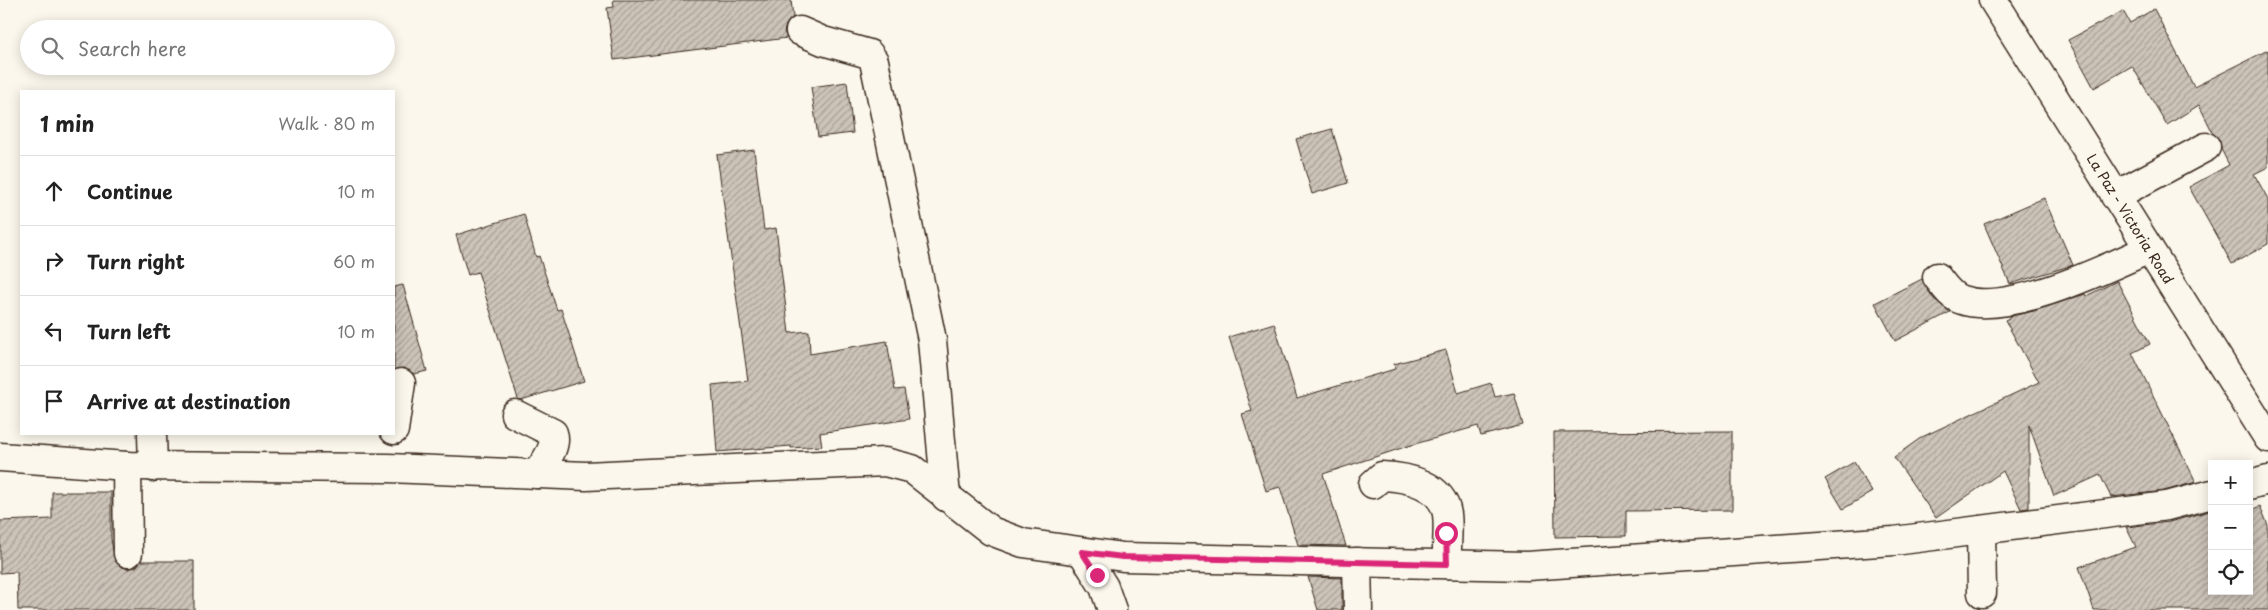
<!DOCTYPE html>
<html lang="en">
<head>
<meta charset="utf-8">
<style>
	body { margin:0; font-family:"Playpen Sans",sans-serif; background:#f6f6f6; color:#222 }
	.controls { position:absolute; right:15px; bottom:15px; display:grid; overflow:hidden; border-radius:0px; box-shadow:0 2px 12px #0003 }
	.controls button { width:45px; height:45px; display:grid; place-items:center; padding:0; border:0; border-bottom:1px solid #e0e0e0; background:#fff; color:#222; font:25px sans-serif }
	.stop { position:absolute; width:15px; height:15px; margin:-11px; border:4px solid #db2777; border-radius:50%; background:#fff }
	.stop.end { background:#db2777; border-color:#fff; box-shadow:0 1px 5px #0008 }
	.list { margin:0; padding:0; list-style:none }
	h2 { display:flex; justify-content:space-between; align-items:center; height:65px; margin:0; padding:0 20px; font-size:21px }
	h2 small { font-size:16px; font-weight:400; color:#767676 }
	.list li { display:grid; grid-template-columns:32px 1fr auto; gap:15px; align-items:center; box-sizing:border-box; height:70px; padding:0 20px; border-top:1px solid #e0e0e0 }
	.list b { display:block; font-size:19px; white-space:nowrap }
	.list em { font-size:16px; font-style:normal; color:#767676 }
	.icon { flex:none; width:28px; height:28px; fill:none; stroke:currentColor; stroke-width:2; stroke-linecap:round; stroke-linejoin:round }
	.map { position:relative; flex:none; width:2268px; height:610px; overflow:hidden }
	.search { position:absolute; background:#fff; box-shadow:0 2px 12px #0003; left:20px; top:20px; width:375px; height:55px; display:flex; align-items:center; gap:12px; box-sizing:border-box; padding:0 18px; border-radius:28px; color:#767676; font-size:19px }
	.panel { position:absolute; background:#fff; box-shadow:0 2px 12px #0003; left:20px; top:90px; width:375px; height:345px; border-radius:0px }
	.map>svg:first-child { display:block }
</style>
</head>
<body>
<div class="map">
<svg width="2268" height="610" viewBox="0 0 2268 610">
	<defs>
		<pattern id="building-hatch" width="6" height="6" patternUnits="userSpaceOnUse" patternTransform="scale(1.25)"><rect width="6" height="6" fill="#ccc4b9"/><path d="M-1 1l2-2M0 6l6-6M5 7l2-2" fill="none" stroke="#a79f96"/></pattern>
	</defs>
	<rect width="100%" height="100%" fill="#fbf7ec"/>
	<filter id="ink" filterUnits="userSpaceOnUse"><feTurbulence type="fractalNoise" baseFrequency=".02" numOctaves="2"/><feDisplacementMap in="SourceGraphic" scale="10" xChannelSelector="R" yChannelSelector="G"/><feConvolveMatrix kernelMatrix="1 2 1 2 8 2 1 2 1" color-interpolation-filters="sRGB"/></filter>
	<g filter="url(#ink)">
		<g fill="url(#building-hatch)" stroke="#3b2a1e">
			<path d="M 613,0 L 791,0 L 793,17 L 786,25 L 784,32 L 787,38 L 614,60 L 607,8 L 614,7 Z"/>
			<path d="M 2154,9 L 2194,87 L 2268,50 L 2268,167 L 2254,174 L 2268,199 L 2268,244 L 2232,264 L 2189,187 L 2229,165 L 2221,149 L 2220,140 L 2213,133 L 2199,105 L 2167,125 L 2132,66 L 2094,88 L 2068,40 L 2123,11 L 2130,23 Z"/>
			<path d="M 847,82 L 853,133 L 818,137 L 811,87 Z"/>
			<path d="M 1332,129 L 1348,183 L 1312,194 L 1296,139 Z"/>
			<path d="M 754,150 L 764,230 L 776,228 L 789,333 L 809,331 L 810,354 L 887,341 L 895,390 L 904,389 L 909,419 L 820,433 L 822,446 L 791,448 L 791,446 L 717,452 L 712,385 L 748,381 L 717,155 Z"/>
			<path d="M 2044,198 L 2073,265 L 2010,284 L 1984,224 Z"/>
			<path d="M 524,214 L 536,257 L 539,256 L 557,310 L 561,309 L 584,381 L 521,400 L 518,399 L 478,272 L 468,275 L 456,235 Z"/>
			<path d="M 1922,279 L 1933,298 L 1950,312 L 1895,341 L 1875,303 Z"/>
			<path d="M 2117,281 L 2150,344 L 2132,353 L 2196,482 L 2164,491 L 2111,497 L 2100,475 L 2054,496 L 2029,425 L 2029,508 L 2021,509 L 2003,471 L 1936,518 L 1894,457 L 1922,437 L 2039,382 L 2005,320 L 2015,315 L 2034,311 L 2085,294 L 2086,296 Z"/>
			<path d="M 403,285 L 427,371 L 414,374 L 404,368 L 394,370 L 394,287 Z"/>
			<path d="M 1274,323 L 1297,398 L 1395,369 L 1394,364 L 1446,350 L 1458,393 L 1491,383 L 1495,397 L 1514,393 L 1523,425 L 1481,436 L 1478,426 L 1408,446 L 1323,474 L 1346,546 L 1298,545 L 1280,487 L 1266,491 L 1242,414 L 1252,411 L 1229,337 Z"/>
			<path d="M 1732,431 L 1732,510 L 1626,511 L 1626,536 L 1555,537 L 1554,432 Z"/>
			<path d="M 1854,462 L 1872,492 L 1843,509 L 1825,479 Z"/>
			<path d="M 52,492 L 111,492 L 111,539 L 115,561 L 120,566 L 128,569 L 136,567 L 141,561 L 194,561 L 194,610 L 18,610 L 17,572 L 0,573 L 0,521 L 52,519 Z"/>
			<path d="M 2260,506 L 2268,525 L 2268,610 L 2094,610 L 2079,567 L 2136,547 L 2126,527 L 2169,522 L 2210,511 L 2212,515 L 2212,591 L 2249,591 L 2249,511 Z"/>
			<path d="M 1308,577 L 1342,578 L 1342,610 L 1318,610 Z"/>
		</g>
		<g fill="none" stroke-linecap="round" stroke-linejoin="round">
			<defs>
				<g id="minor">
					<path d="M 800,31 L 823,41 L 869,54 L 874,61 L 932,340 L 946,497"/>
					<path d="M 2115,196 L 2206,147"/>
					<path d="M 1937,277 C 1944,286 1951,297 1962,300 C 2008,316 2105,269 2149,249"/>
					<path d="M 515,414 L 553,433 C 558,447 544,462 537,474"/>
					<path d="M 394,430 L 401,383"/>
					<path d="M 152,434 L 153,467"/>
					<path d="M 0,457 L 127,466 L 388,468 L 586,476 L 885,462 L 912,469 L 991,531 L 1023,543 L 1123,557 L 1527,566 L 1894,541 L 2167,506 L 2212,494"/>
					<path d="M 127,466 L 128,553"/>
					<path d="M 1373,484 L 1382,476 C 1407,477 1442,484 1447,514 C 1449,529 1446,548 1447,564"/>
					<path d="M 2249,485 L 2268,480"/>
					<path d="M 1981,530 L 1982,593"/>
					<path d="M 1082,552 L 1104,587 L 1112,610"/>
					<path d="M 1357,562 L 1358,610"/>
				</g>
				<path id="major" d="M 1993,0 L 2268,438"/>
			</defs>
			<use href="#minor" stroke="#3b2a1e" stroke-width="31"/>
			<use href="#major" stroke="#3b2a1e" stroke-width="31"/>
			<use href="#minor" stroke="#fbf7ec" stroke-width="28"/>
			<use href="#major" stroke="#fbf7ec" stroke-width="28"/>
		</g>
	</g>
	<g fill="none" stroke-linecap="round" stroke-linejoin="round" filter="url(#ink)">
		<path stroke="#db2777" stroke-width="6" d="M 1097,575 L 1082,552 L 1123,557 L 1447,564 L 1446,533"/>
	</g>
	<g text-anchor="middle" stroke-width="4" stroke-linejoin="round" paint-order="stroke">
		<g font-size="14" fill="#3b2a1e" stroke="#fbf7ec">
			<text transform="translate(2130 219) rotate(58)" y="5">La Paz - Victoria Road</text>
		</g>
	</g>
</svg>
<div class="controls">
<button>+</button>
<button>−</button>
<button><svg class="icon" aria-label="locate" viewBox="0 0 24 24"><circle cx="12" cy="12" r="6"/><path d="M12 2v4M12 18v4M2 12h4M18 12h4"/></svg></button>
</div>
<div class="stop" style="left:1446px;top:533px"></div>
<div class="stop end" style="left:1097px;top:575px"></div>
<div class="search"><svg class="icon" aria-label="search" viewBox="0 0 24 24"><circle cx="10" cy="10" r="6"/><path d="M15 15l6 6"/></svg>Search here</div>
<section class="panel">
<h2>1 min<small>Walk · 80 m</small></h2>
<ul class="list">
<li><svg class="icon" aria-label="ahead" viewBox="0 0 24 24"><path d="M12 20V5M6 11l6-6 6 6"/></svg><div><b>Continue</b></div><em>10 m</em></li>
<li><svg class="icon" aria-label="right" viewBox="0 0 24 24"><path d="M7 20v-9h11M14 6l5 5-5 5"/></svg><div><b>Turn right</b></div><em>60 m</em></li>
<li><svg class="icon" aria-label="left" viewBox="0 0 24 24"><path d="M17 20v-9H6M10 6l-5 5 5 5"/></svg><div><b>Turn left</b></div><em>10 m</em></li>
<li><svg class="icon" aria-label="arrive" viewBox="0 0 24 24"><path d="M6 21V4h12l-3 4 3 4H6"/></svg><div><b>Arrive at destination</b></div></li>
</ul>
</section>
</div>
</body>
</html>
